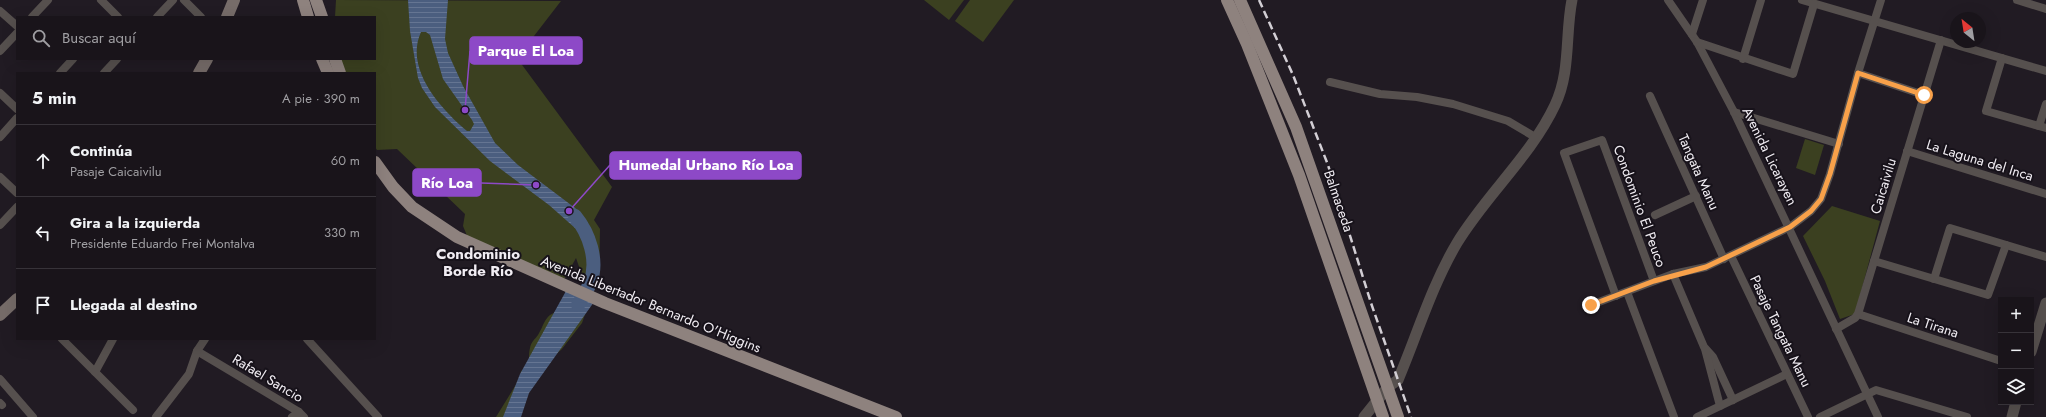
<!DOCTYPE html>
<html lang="es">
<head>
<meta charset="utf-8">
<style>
	body { margin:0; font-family:Jost,sans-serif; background:#221d23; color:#f1f3f6 }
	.controls { position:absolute; right:12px; bottom:12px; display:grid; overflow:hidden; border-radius:0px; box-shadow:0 4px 16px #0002 }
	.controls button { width:36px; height:36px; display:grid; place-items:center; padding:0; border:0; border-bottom:1px solid #373339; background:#19141a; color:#f1f3f6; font:20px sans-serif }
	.compass { position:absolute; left:1950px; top:12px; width:36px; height:36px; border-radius:50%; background:#19141a; box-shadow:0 4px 16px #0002; rotate:330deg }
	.stop { position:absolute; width:12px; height:12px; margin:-9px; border:3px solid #f8a14a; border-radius:50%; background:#fff }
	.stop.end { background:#f8a14a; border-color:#fff; box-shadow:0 1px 4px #0008 }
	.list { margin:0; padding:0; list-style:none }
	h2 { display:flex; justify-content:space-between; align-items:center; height:52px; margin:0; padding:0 16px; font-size:17px }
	h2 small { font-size:13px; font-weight:400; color:#9f9ea2 }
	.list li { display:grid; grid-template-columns:26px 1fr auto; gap:12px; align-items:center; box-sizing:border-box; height:72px; padding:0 16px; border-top:1px solid #373339 }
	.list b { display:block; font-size:15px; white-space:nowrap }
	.list p { margin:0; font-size:13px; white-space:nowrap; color:#9f9ea2 }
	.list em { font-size:13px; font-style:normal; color:#9f9ea2 }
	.icon { flex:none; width:22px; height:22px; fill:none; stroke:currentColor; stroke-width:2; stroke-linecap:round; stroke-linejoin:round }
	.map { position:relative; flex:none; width:2046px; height:417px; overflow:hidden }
	.search { position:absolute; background:#19141a; box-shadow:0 4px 16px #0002; left:16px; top:16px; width:360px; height:44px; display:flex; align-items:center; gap:10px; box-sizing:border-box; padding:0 14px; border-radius:0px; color:#9f9ea2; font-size:15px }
	.panel { position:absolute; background:#19141a; box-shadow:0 4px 16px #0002; left:16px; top:72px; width:360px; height:268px; border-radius:0px }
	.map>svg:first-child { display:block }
</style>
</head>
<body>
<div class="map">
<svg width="2046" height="417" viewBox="0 0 2046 417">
	<defs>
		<pattern id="water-rules" width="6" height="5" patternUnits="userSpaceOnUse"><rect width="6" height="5" fill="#4b5e7f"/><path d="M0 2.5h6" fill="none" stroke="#657592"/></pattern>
	</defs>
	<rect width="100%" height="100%" fill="#211b23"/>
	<g fill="#3b4020">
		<path d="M 336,0 L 561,1 L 517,58 L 612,187 L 594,220 L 600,229 L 599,284 L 593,292 L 582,323 L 562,349 L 536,372 L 519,417 L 496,417 L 520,378 L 521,371 C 533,366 527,359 530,348 C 531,342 535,339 538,335 C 546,322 544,313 563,311 L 583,287 L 584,281 L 576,258 L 565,278 L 560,280 L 468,238 L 463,226 L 465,214 L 397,149 L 377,150 L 375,147 L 375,73 L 344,73 L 340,59 L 375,59 L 375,17 L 335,17 Z"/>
		<path d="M 924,0 L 964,0 L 949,20 Z"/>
		<path d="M 970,0 L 1014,0 L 983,42 L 955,21 Z"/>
		<path d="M 1805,139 L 1824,145 L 1815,175 L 1796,168 Z"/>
		<path d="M 1832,206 L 1880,221 L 1855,314 L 1840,319 L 1825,281 L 1803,236 Z"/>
	</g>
	<g fill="url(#water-rules)" fill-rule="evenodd">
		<path d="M 408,0 L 448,0 L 445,39 L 448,53 L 463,86 L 495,143 L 518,165 L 579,211 L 588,223 L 585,231 L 580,231 L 575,228 L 549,205 L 490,161 L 435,107 L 422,88 L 418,78 L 410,31 ZM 421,32 L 426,32 L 430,35 L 443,79 L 472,120 L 474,124 L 470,131 L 467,131 C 441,109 404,69 421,32 Z"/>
		<path d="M 566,291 L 594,302 L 529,393 L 521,417 L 503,417 L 520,374 Z"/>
	</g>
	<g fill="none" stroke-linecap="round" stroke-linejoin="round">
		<path stroke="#4b5e7f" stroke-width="14" d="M 575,216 C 589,233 599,261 590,283 C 587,291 582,298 578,305"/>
		<g stroke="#56504e" stroke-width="8">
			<path d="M 101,0 L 118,17"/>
			<path d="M 184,0 L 201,17"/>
			<path d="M 1668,0 L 1697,42 L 1734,112 L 1878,417"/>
			<path d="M 1802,0 L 2046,71"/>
			<path d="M 2017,0 L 2046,9"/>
			<path d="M 0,11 L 17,26"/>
			<path d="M 32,17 L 48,0"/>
			<path d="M 157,17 L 173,0"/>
			<path d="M 1692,34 L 1703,0"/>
			<path d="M 1697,42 L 1793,74 L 1814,4"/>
			<path d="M 0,51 L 17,33"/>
			<path d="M 2002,58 L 1986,111 L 2046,128"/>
			<path d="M 1743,59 L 1761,0"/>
			<path d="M 60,73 L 73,59"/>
			<path d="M 104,73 L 117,59"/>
			<path d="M 1858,73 L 1924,95"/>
			<path d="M 1330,82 L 1380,94 L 1417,97 L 1453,104 L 1508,121 L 1535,137"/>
			<path d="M 0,93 L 17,109"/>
			<path d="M 1650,96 L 1724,259"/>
			<path d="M 1734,112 L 1839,144"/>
			<path d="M 2039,126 L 2046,104"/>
			<path d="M 0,137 L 17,118"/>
			<path d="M 1907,151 L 2046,194"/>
			<path d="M 0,177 L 17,193"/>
			<path d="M 1655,215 L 1696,196"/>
			<path d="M 0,225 L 17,207"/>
			<path d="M 1731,256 L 1808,417"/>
			<path d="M 1874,261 L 1988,295 L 2006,245"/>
			<path d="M 1673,274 L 1704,347 L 1713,357 L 1733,400"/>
			<path d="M 1934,279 L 1950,228 L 2046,257"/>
			<path d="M 1627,292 L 1674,417"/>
			<path d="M 1616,296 L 1564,153 L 1602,140 L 1654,281"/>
			<path d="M 1591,305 L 1673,274 L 1706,267 L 1790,227 L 1811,211 L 1821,199 L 1830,174 L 1858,73 L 1881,0"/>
			<path d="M 1858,314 L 2001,361"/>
			<path d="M 1836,329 L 1855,318 L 1858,314 L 1941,40"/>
			<path d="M 62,339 L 133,410"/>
			<path d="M 307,339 L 378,417"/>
			<path d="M 1705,349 L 1720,406"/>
			<path d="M 197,351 L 299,412 L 304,417"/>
			<path d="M 95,372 L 113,339"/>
			<path d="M 0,379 L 33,417"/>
			<path d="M 0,403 L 2,405"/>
			<path d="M 156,417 L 189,374 L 197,351 L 205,339"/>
			<path d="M 292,417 L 299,412"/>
			<path d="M 1697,417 L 1787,374"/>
			<path d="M 1820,417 L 1876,390 L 1967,417"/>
		</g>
		<g stroke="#56504e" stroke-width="11">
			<path d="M 2031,352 L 2046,303"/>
			<path d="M 1364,417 L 1388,387 L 1398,380 C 1417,335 1432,285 1457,243 C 1486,195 1531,156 1555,105 C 1571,72 1565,34 1572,0"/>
			<path d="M 2012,417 L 2016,402"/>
		</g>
		<g stroke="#766c69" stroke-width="12">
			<path d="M 227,17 L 234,0"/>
			<path d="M 199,73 L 207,59"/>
			<path d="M 0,315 L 17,299"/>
		</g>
		<g stroke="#8e827e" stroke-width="12">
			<path d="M 303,0 L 308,17"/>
			<path d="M 316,0 L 322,17"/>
			<path d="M 1227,0 L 1247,44 L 1299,175 L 1383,417"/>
			<path d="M 1240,0 L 1296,127 L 1398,417"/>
			<path d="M 322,59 L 328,73"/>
			<path d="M 335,59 L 340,73"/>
			<path d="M 375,162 L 393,187 L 412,207 L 457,237 L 605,303 L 896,417"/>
		</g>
		<path stroke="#d3cfd5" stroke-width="2.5" stroke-dasharray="8 4" stroke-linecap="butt" d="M 1259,0 L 1293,75 L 1328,165 L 1371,303 L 1411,417"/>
	</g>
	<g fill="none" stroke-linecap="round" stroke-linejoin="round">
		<path stroke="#f8a14a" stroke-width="5" d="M 1591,305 L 1654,281 L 1706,267 L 1790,227 L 1811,211 L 1821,199 L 1830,174 L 1858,73 L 1924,95"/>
	</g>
	<g text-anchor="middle" stroke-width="4" stroke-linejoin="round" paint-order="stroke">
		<g font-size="14" fill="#f1edf3" stroke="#17121a">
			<text transform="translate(1770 156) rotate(64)" y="5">Avenida Licarayen</text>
			<text transform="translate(1980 160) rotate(17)" y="5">La Laguna del Inca</text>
			<text transform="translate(1699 172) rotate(66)" y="5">Tangata Manu</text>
			<text transform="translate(1883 186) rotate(-73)" y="5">Caicaivilu</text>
			<text transform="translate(1339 201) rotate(71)" y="5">Balmaceda</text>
			<text transform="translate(1640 206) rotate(70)" y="5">Condominio El Peuco</text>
			<text transform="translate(651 304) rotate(22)" y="5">Avenida Libertador Bernardo O'Higgins</text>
			<text transform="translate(1933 325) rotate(18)" y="5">La Tirana</text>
			<text transform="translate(1781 331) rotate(64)" y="5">Pasaje Tangata Manu</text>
			<text transform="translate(268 378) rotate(31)" y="5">Rafael Sancio</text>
		</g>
		<g font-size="15" font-weight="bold" fill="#f1edf3" stroke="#17121a">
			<text x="478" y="259">Condominio<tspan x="478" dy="17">Borde Río</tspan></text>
		</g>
	</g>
	<path fill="none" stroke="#8d49c7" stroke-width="1.5" d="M465 110L470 51M569 211L610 165M536 185L481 183"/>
	<g fill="#8d49c7" stroke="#17121a" stroke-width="1.5">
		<circle cx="465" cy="110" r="4"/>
		<circle cx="569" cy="211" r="4"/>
		<circle cx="536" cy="185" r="4"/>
	</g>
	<g fill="#8d49c7" stroke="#8d49c7" stroke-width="1.5">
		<rect x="470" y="37" width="112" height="27" rx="4"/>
		<rect x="610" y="152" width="191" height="27" rx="4"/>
		<rect x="413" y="169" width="68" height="27" rx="4"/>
	</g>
	<g font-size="15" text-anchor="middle" font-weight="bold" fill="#fff">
		<text x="526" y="56">Parque El Loa</text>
		<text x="706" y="170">Humedal Urbano Río Loa</text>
		<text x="447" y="188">Río Loa</text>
	</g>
</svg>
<div class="controls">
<button>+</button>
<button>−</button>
<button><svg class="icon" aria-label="layers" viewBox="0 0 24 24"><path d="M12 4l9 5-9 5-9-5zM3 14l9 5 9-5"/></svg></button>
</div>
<svg class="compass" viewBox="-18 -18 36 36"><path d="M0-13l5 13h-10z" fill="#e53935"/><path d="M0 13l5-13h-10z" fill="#9f9ea2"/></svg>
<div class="stop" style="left:1924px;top:95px"></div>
<div class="stop end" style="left:1591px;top:305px"></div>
<div class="search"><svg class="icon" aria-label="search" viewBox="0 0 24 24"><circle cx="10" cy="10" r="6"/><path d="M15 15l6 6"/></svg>Buscar aquí</div>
<section class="panel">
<h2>5 min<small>A pie · 390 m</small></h2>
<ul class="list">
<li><svg class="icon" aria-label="ahead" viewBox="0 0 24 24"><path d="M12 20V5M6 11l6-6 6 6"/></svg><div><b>Continúa</b><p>Pasaje Caicaivilu</p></div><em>60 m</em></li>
<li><svg class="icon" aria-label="left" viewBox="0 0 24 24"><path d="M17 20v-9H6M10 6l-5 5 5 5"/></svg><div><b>Gira a la izquierda</b><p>Presidente Eduardo Frei Montalva</p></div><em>330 m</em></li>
<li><svg class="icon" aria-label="arrive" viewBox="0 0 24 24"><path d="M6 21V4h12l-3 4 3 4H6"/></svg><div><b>Llegada al destino</b></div></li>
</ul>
</section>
</div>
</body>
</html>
